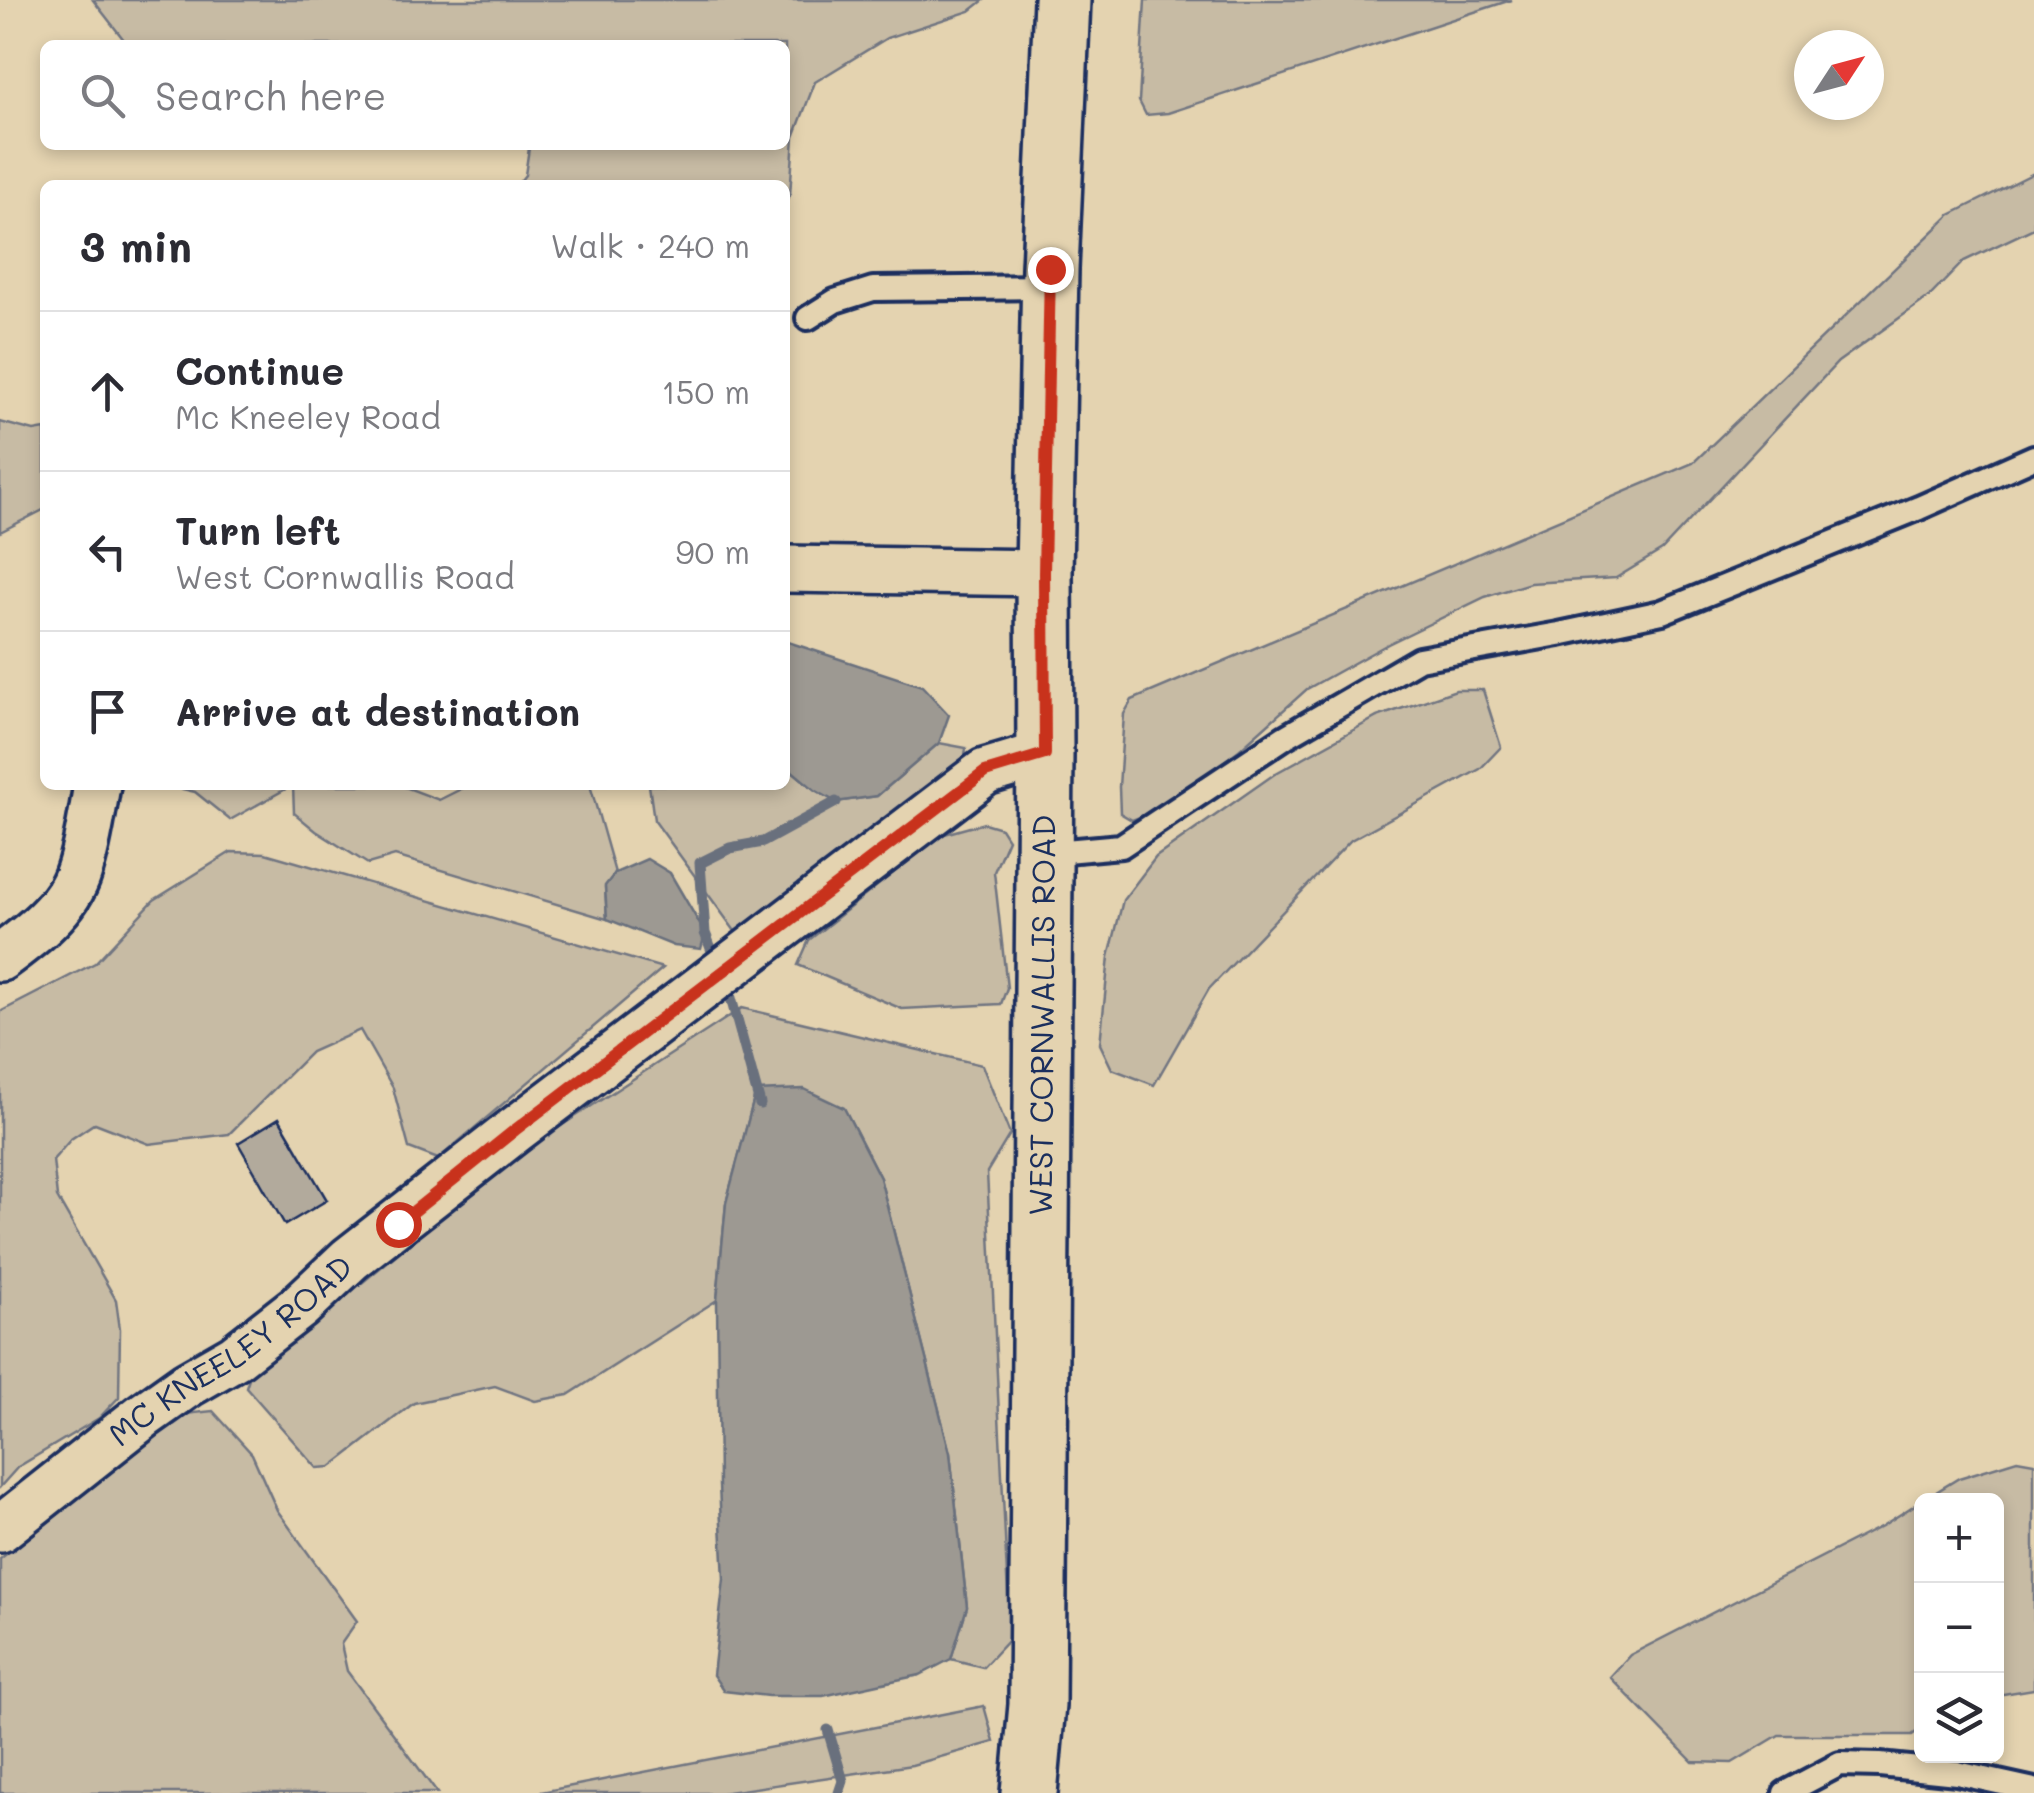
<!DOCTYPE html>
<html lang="en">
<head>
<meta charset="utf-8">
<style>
	body { margin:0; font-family:Mali,sans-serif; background:#f7f7f7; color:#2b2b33 }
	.controls { position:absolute; right:30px; bottom:30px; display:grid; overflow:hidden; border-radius:15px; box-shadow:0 5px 15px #0003 }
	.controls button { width:90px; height:90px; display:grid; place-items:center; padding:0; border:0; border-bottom:2px solid #e1e1e2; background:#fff; color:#2b2b33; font:50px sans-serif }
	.compass { position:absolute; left:1794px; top:30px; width:90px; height:90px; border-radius:50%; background:#fff; box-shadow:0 5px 15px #0003; rotate:54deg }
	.stop { position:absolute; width:30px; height:30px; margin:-22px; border:8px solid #c8321e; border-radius:50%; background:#fff }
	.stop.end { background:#c8321e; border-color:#fff; box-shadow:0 2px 10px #0008 }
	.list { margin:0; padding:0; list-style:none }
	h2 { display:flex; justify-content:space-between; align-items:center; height:130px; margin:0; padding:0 40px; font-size:42px }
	h2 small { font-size:32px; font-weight:400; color:#7c7c81 }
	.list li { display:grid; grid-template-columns:65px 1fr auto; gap:30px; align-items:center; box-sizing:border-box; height:160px; padding:0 40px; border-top:2px solid #e1e1e2 }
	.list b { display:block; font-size:38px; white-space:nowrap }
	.list p { margin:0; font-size:32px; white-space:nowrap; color:#7c7c81 }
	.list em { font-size:32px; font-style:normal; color:#7c7c81 }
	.icon { flex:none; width:55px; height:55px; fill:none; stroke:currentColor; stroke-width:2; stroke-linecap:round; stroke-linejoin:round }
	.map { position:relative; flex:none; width:2034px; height:1793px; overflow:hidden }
	.search { position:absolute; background:#fff; box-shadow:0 5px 15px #0003; left:40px; top:40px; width:750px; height:110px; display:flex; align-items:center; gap:25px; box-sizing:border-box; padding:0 35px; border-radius:15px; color:#7c7c81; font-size:38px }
	.panel { position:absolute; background:#fff; box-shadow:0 5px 15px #0003; left:40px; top:180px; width:750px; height:610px; border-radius:15px }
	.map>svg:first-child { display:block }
</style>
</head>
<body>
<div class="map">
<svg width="2034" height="1793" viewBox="0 0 2034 1793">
	<rect width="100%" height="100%" fill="#e4d3b0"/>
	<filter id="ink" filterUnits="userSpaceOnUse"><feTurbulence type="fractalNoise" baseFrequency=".01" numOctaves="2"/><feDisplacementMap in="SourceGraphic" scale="20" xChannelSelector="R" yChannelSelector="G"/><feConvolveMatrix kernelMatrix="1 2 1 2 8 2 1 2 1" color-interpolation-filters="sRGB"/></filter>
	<g filter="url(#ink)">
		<g fill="#c7bba4" stroke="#717581" stroke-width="2.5">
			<path d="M 93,0 L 984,0 L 970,11 L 887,38 L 815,82 L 794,137 L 790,195 L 785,201 L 785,185 L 517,185 L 525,175 L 529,148 L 520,145 L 785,145 L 785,45 L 128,45 Z"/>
			<path d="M 1145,0 L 1511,0 L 1168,113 L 1146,115 L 1139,101 Z"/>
			<path d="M 2034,173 L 2034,228 L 1964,261 L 1930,296 L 1838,362 L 1662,550 L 1616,578 L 1530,583 L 1485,597 L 1388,644 L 1307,689 L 1239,750 L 1156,811 L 1132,820 L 1120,813 L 1119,787 L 1124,714 L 1132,700 L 1693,463 L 1950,215 Z"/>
			<path d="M 0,422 L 34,431 L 45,429 L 45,509 L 0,532 Z"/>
			<path d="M 1456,690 L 1483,690 L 1501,747 L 1480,769 L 1351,840 L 1209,989 L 1154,1085 L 1112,1069 L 1100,1044 L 1109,957 L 1123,900 L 1156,857 L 1276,773 L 1377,717 Z"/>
			<path d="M 939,743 L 966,748 L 964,766 L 740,938 L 654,820 L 649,785 L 785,785 L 785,765 L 815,790 L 836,802 L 877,796 Z"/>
			<path d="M 166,785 L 400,785 L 439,800 L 469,785 L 590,785 L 615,873 L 605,887 L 607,919 L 395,856 L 368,864 L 316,831 L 294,813 L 293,785 L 230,820 L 195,792 Z"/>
			<path d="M 984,823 L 1001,828 L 1008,839 L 994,872 L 1007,988 L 1001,1004 L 902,1009 L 798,965 L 809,940 L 941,835 Z"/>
			<path d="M 231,852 L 265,853 L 663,968 L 438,1159 L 409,1148 L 393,1088 L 360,1030 L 311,1052 L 229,1134 L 149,1144 L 95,1123 L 71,1139 L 53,1160 L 57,1197 L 116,1300 L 120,1329 L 119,1397 L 99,1418 L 18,1467 L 0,1487 L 0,1012 L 95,963 L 154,900 Z"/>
			<path d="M 742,1008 L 982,1065 L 1010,1134 L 987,1172 L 1010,1638 L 983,1667 L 951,1659 L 967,1607 L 950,1453 L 880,1178 L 844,1108 L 756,1091 L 726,1203 L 717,1300 L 568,1395 L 535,1401 L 495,1386 L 414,1403 L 331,1467 L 317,1468 L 246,1387 L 250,1375 L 521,1152 Z"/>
			<path d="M 213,1411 L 252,1454 L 277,1510 L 357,1621 L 341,1644 L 347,1671 L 437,1793 L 0,1793 L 0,1559 L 185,1414 Z"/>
			<path d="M 2017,1460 L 2034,1463 L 2034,1689 L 1997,1695 L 1996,1500 L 1923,1500 L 1959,1478 Z"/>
			<path d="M 1921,1501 L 1922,1728 L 1912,1735 L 1779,1735 L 1732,1763 L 1693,1762 L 1610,1677 L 1630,1655 L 1882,1526 Z"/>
			<path d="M 984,1706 L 994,1742 L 912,1765 L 721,1793 L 536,1793 Z"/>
		</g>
		<g fill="#9d9992" stroke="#696f7d" stroke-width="2.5">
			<path d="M 785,641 L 922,686 L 949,715 L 939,743 L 877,796 L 836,802 L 815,790 L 785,765 Z"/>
			<path d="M 647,859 L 670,873 L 705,933 L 701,949 L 674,946 L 607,919 L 605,886 L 615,873 Z"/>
			<path d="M 804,1089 L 844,1108 L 880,1178 L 950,1453 L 967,1607 L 951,1659 L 920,1675 L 823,1696 L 768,1696 L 724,1691 L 713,1675 L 724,1579 L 719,1486 L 717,1300 L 726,1203 L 756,1091 Z"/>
		</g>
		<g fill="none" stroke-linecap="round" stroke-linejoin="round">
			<g stroke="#696f7d" stroke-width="11">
				<path d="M 714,956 L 705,933 L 700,863 L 730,848 L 763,842 L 836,802"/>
				<path d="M 728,987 L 760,1104"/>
				<path d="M 828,1730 L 843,1781 L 839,1793"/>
			</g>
		</g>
		<path fill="#b2aa9c" stroke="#1b2f5e" stroke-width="2.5" d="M 279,1118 L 327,1200 L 285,1225 L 238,1143 Z"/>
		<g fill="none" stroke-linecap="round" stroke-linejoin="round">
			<defs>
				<g id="service">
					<path d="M 808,318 L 835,301 L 873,289 L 1049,287"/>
					<path d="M 1043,853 L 1121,846 L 1285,737 L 1419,659 L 1559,634 L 1662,612 L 1919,508 L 2034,457"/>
					<path d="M 1785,1793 L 1840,1764 L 1880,1765 L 1957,1773 L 2034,1790"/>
				</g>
				<g id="minor">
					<path d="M 785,569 L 1044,573"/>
					<path d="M 0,958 C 30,936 68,908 79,871 C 88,844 92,813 97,785"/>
					<path id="s1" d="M 0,1529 L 143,1416 L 188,1384 L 235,1357 L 299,1307 L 350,1259 L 515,1130 L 985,772 L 1045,754"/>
				</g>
				<g id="tertiary">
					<path id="s2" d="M 1029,1793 L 1037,1705 L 1045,754 L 1044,573 L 1050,269 L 1062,0"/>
				</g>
			</defs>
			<use href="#service" stroke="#1b2f5e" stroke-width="30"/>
			<use href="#minor" stroke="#1b2f5e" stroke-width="52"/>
			<use href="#tertiary" stroke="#1b2f5e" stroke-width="62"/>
			<use href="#service" stroke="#e4d3b0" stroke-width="22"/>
			<use href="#minor" stroke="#e4d3b0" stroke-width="45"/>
			<use href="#tertiary" stroke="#e4d3b0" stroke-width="55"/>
		</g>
	</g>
	<g fill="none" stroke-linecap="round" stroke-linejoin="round" filter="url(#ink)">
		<path stroke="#c8321e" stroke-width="12" d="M 398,1224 L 515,1130 L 985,772 L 1045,754 L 1044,573 L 1050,269"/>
	</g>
	<g text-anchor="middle" stroke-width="8" stroke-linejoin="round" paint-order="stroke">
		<g font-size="32" fill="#1b2f5e" stroke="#e4d3b0">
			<text dy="11" stroke="none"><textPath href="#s2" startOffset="778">WEST CORNWALLIS ROAD</textPath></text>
			<text dy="11" stroke="none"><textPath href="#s1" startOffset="292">MC KNEELEY ROAD</textPath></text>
		</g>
	</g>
</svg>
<div class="controls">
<button>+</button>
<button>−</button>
<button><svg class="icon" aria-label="layers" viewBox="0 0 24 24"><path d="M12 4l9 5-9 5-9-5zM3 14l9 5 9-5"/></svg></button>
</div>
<svg class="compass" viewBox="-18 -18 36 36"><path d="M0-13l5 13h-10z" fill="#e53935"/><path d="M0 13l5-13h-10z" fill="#7c7c81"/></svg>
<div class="stop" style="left:398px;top:1224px"></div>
<div class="stop end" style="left:1050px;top:269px"></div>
<div class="search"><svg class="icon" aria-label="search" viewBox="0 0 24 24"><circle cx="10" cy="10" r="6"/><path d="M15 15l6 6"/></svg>Search here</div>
<section class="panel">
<h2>3 min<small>Walk · 240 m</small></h2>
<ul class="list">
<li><svg class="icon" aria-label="ahead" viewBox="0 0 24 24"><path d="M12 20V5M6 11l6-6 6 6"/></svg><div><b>Continue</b><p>Mc Kneeley Road</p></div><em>150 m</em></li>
<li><svg class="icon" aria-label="left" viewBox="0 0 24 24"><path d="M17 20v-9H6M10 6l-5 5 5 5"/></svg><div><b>Turn left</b><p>West Cornwallis Road</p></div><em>90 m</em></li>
<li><svg class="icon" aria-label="arrive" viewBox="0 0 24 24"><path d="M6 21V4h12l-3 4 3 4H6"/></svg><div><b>Arrive at destination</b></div></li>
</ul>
</section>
</div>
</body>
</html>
